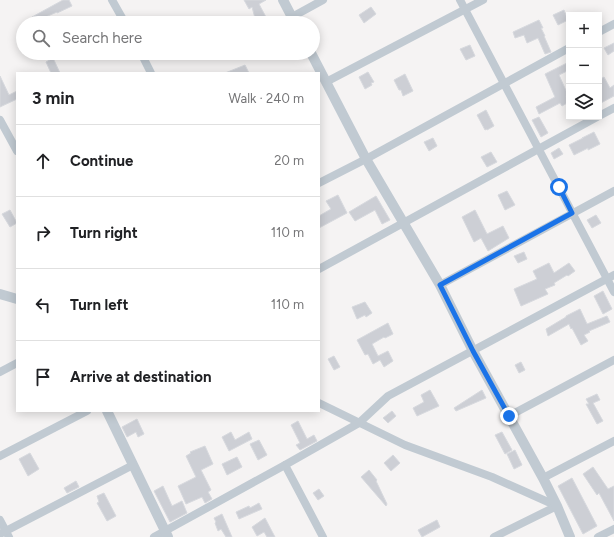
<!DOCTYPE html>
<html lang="en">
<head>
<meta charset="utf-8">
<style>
	body { margin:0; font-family:Figtree,sans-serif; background:#f2f2f2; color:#202124 }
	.controls { position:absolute; right:12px; top:12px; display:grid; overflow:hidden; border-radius:0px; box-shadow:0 2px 10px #0003 }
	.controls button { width:36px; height:36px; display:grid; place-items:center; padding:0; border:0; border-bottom:1px solid #e0e0e0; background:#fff; color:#202124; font:20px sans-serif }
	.stop { position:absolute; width:12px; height:12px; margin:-9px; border:3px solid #1a73e8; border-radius:50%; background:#fff }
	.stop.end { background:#1a73e8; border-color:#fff; box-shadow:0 1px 4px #0008 }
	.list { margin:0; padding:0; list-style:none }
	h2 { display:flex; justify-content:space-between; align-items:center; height:52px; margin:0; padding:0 16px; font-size:17px }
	h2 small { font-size:13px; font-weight:400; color:#757577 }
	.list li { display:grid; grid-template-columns:26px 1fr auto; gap:12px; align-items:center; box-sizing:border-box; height:72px; padding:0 16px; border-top:1px solid #e0e0e0 }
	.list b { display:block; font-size:15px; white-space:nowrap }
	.list em { font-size:13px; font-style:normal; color:#757577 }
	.icon { flex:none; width:22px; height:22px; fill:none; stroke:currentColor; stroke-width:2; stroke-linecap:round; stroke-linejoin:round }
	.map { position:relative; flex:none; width:614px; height:537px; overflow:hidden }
	.search { position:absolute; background:#fff; box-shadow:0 2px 10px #0003; left:16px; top:16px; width:304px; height:44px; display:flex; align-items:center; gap:10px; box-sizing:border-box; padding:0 14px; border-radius:22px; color:#757577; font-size:15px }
	.panel { position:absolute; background:#fff; box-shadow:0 2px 10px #0003; left:16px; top:72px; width:304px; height:340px; border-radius:0px }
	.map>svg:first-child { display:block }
</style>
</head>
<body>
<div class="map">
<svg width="614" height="537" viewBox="0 0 614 537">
	<rect width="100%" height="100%" fill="#f5f3f3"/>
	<g fill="#cdcfd5" stroke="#d7d9de">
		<path d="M 63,0 L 69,0 L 72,6 L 57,13 L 57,12 L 34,22 L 32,17 Z"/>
		<path d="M 244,0 L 266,0 L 259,4 L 267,19 L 256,22 L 252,7 L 249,9 Z"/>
		<path d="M 371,7 L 376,14 L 364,23 L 359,15 Z"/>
		<path d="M 564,10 L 568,20 L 558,25 L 553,15 Z"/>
		<path d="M 539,20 L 543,28 L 541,28 L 545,36 L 544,36 L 551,52 L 545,54 L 538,38 L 527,43 L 524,35 L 515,38 L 513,32 Z"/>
		<path d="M 614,43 L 614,51 L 608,55 L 604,48 Z"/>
		<path d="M 470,45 L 475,56 L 466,60 L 460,49 Z"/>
		<path d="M 53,58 L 60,73 L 51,73 L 46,62 Z"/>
		<path d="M 569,62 L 569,70 L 559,75 L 568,95 L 566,96 L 569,102 L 562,106 L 560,103 L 539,114 L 536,107 L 555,97 L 545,74 Z"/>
		<path d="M 245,65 L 249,73 L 225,73 Z"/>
		<path d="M 368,72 L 374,82 L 371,83 L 372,85 L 365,89 L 359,77 Z"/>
		<path d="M 405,74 L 413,91 L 403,96 L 401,90 L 399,90 L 394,80 Z"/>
		<path d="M 0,76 L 9,95 L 17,91 L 17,99 L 0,107 Z"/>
		<path d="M 604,77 L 610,88 L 614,85 L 614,96 L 599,104 L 599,80 Z"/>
		<path d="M 486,110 L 494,126 L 487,130 L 487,129 L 485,130 L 477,115 Z"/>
		<path d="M 539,117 L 548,133 L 541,137 L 532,120 Z"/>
		<path d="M 594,132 L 600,144 L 588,150 L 588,148 L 574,155 L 569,145 L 583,138 L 582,138 Z"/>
		<path d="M 433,138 L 437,146 L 429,151 L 424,142 Z"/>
		<path d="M 559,148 L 563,154 L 554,159 L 551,153 Z"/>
		<path d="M 491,152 L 497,162 L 487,167 L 481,157 Z"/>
		<path d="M 507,191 L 515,205 L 505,210 L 498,195 Z"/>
		<path d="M 338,195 L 347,213 L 319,228 L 319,216 L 331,209 L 326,201 Z"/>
		<path d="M 376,196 L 390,220 L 382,224 L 375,210 L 355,221 L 349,212 Z"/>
		<path d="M 10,210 L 17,223 L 10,227 L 2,214 Z"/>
		<path d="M 475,210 L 487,234 L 503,226 L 509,238 L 488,251 L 481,238 L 474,242 L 462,217 Z"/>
		<path d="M 596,215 L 601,223 L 592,228 L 587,220 Z"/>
		<path d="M 524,252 L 527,259 L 518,263 L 514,256 Z"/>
		<path d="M 549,263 L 554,273 L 569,263 L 575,271 L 568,276 L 567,275 L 554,283 L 555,285 L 545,289 L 548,294 L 521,306 L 514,289 L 537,279 L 533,271 Z"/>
		<path d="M 603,291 L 612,309 L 603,314 L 594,296 Z"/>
		<path d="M 365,302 L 372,313 L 366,317 L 365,315 L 357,319 L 352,307 Z"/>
		<path d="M 580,309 L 587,324 L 607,316 L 610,322 L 589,331 L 590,332 L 584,335 L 588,341 L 581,345 L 572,328 L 571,329 L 569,324 L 548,336 L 546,329 L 566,317 L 566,316 Z"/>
		<path d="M 388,323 L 393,334 L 385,338 L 384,337 L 372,344 L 378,356 L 388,351 L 393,361 L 384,367 L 380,360 L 373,364 L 368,354 L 365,355 L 357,340 Z"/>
		<path d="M 334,356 L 340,367 L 334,370 L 328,359 Z"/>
		<path d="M 521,362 L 525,370 L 519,373 L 515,365 Z"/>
		<path d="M 430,390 L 439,406 L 417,416 L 413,408 L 424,402 L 421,395 Z"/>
		<path d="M 482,390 L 486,398 L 456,411 L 454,408 Z"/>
		<path d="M 597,394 L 600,400 L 593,403 L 603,421 L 597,424 L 586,404 L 589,404 L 586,399 Z"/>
		<path d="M 392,411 L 396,416 L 388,423 L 383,418 Z"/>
		<path d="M 137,419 L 144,434 L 138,437 L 136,432 L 127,437 L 122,427 Z"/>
		<path d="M 298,421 L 307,439 L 314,435 L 317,441 L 300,450 L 296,445 L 300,443 L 291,425 Z"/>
		<path d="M 231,432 L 235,440 L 249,432 L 252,439 L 229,451 L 222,437 Z"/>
		<path d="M 502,432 L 512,450 L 505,454 L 495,435 Z"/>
		<path d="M 259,440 L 267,455 L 258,460 L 250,444 Z"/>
		<path d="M 205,446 L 213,464 L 201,470 L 211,490 L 208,492 L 212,499 L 205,503 L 202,497 L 186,504 L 178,486 L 196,477 L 186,456 L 191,453 L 190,452 Z"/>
		<path d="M 515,450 L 522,465 L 514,469 L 507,454 Z"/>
		<path d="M 30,453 L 39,469 L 28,476 L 19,459 Z"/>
		<path d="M 393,455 L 400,463 L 391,471 L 384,463 Z"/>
		<path d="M 237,457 L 242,467 L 227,475 L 222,464 Z"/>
		<path d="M 593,467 L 608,489 L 614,486 L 614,521 L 599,493 L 597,495 L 583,474 Z"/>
		<path d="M 369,470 L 377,480 L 376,481 L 387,504 L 386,506 L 361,477 Z"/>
		<path d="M 572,478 L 597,526 L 583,534 L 558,486 Z"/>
		<path d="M 76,481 L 79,487 L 67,493 L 64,488 Z"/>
		<path d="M 163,486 L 172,506 L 182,501 L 187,513 L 170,522 L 154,491 Z"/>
		<path d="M 319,489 L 324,496 L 318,500 L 313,493 Z"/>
		<path d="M 104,493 L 116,516 L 107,521 L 97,503 L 99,502 L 97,496 Z"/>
		<path d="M 259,503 L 262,509 L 239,519 L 236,512 L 249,506 L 250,508 Z"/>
		<path d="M 222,514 L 232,537 L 226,537 L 221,529 L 218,531 L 215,523 L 216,522 L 214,518 Z"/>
		<path d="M 265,518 L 275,537 L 267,537 L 264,532 L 257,536 L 252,527 Z"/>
		<path d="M 437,520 L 440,527 L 422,537 L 418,530 Z"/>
	</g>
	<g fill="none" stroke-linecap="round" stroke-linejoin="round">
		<g stroke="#c1cad2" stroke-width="8">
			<path d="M 112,0 L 125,23"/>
			<path d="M 460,0 L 614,292"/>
			<path d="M 292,17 L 323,0"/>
			<path d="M 599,32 L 614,24"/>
			<path d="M 141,53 L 151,73"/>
			<path d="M 326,82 L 483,0"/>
			<path d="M 599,116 L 614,108"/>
			<path d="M 0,120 L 17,151"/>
			<path d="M 319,183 L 366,159 L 569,48"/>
			<path d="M 319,269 L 597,117"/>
			<path d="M 440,285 L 614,191"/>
			<path d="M 0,372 L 17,363"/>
			<path d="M 319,403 L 405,445 L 492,477 L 557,506"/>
			<path d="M 509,416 L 614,360"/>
			<path d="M 0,456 L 87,411"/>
			<path d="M 285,465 L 323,537"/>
			<path d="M 543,478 L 614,441"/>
			<path d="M 0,520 L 9,537"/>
			<path d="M 0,534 L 133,465"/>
			<path d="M 154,537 L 285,465 L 359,423 L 388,396 L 614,275"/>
			<path d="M 494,537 L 557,506"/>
			<path d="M 598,537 L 614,529"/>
		</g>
		<g stroke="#c1cad2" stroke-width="10">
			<path d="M 283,0 L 295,23"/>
			<path d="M 311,53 L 366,159 L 440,285 L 473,351 L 543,478 L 557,506 L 570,537"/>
			<path d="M 0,294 L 17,299"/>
			<path d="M 107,411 L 168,537"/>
		</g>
	</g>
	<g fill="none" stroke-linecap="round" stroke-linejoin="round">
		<path stroke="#1a73e8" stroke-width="5" d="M 509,416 L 473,351 L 440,285 L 572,213 L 559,187"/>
	</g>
</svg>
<div class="controls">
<button>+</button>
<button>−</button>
<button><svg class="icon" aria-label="layers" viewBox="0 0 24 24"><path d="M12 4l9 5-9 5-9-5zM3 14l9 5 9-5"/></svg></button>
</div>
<div class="stop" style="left:559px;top:187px"></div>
<div class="stop end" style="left:509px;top:416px"></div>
<div class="search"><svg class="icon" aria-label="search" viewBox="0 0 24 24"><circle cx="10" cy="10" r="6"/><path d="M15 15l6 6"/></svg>Search here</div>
<section class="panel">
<h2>3 min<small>Walk · 240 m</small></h2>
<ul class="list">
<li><svg class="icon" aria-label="ahead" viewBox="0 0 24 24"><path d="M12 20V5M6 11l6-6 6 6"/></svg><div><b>Continue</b></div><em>20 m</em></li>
<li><svg class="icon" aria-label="right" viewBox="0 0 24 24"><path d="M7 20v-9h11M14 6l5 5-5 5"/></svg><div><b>Turn right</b></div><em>110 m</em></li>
<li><svg class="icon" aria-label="left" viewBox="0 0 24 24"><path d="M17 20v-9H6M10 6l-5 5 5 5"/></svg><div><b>Turn left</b></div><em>110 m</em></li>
<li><svg class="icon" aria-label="arrive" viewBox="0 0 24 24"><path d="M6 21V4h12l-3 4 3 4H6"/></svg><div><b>Arrive at destination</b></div></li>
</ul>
</section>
</div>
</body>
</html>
